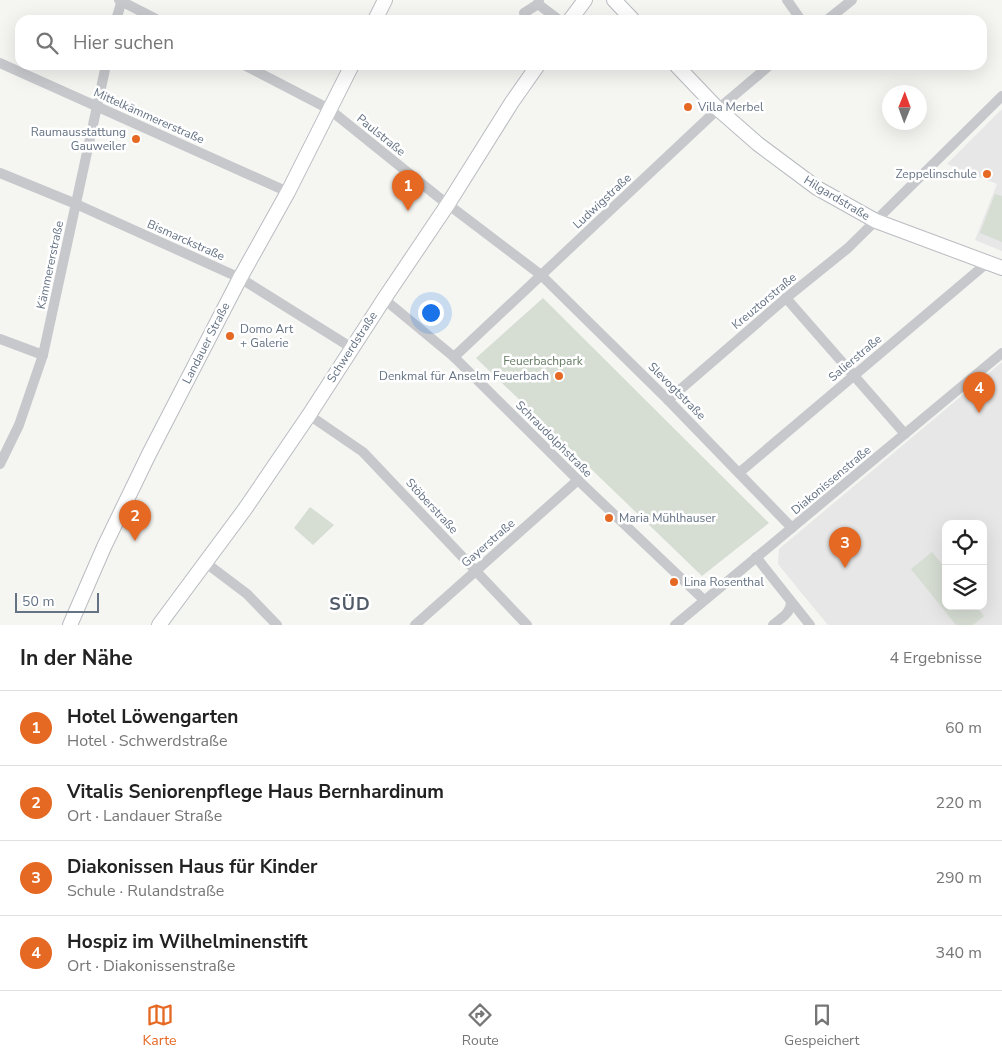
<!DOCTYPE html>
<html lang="de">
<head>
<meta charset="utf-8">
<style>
	body { margin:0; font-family:"Nunito Sans",sans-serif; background:#f2f2f2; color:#222 }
	.controls { position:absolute; right:15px; bottom:15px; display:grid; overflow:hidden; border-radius:10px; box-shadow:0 5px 20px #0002 }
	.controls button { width:45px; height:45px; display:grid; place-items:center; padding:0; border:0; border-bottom:1px solid #e0e0e0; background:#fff; color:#222; font:25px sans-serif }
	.compass { position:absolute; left:882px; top:85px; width:45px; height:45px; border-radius:50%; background:#fff; box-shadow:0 5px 20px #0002; rotate:1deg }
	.scale { position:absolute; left:15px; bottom:12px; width:84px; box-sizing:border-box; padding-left:5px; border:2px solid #647284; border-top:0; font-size:14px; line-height:18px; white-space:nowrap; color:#647284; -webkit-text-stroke:4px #fff; paint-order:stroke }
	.you { position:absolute; left:430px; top:312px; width:18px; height:18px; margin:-12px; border:4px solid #fff; border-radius:50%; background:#1a73e8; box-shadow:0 0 0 8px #1a73e833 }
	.badge { display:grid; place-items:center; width:32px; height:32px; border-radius:50%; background:#e56823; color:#fff; font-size:16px; font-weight:700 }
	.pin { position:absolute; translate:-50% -41px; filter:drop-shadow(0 1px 2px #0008) }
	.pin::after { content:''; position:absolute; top:26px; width:18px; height:15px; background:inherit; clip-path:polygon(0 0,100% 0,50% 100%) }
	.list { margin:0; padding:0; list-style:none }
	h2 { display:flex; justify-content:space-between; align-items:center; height:65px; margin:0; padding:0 20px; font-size:21px }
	h2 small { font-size:16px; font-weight:400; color:#767676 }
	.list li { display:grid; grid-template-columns:32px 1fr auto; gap:15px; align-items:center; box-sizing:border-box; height:75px; padding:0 20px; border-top:1px solid #e0e0e0 }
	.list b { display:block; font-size:19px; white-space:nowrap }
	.list p { margin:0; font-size:16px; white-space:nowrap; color:#767676 }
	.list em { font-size:16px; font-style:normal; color:#767676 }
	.icon { flex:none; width:28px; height:28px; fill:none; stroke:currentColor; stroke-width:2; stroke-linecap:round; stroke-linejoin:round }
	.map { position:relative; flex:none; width:1002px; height:625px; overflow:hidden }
	.search { position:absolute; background:#fff; box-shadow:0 5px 20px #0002; left:15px; right:15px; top:15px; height:55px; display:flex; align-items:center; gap:12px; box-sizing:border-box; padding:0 18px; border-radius:15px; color:#767676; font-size:19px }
	.sheet { height:365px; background:#fff }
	nav { display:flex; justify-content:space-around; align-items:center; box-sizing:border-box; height:70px; border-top:1px solid #e0e0e0; background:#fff; font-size:14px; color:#767676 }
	nav a { display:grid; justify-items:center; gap:2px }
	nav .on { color:#e56823 }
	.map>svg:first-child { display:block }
</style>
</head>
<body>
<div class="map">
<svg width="1002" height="625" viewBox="0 0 1002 625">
	<rect width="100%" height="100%" fill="#f5f6f2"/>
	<g fill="#e6e7e6" fill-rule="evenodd">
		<path d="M 1002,109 L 1002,251 L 975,240 L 997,184 L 947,164 Z"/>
		<path d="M 1002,362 L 1002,625 L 828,625 L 778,564 L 779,549 ZM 946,524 L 983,524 L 983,606 L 946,606 Z"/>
	</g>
	<g fill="#d6ddd3">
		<path d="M 995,194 L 1002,196 L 1002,242 L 980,233 Z"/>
		<path d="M 543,298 L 769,523 L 702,576 L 476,358 Z"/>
		<path d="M 310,507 L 334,525 L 313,545 L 294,528 Z"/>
		<path d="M 932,552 L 946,569 L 946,606 L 976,606 L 984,616 L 973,625 L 956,625 L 911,569 Z"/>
	</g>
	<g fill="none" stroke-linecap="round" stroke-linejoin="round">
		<defs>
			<g id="secondary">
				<path d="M 614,0 L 633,20"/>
				<path d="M 375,20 L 385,0"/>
				<path d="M 570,20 L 585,0"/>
				<path d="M 676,65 L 718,109 L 758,144 L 817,188 L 876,221 L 1002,268"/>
				<path d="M 70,625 L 104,547 L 149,454 L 240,278 L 288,192 L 352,65"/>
				<path d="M 159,625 L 245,509 L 309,415 L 384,299 L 448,204 L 512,102 L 538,65"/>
			</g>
		</defs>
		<use href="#secondary" stroke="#b8bbc0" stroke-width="16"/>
		<g stroke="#c6c8cc" stroke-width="10">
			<path d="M 119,0 L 158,20"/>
			<path d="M 539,0 L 538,4 L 559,20"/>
			<path d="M 787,0 L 801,20"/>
			<path d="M 524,13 L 538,4"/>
			<path d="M 116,20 L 122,0"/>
			<path d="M 827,20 L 852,0"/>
			<path d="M 0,63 L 288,192"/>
			<path d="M 244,65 L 329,109 L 437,196 L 541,275 L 668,400 L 792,528"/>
			<path d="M 0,173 L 76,204 L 240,278 L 352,348"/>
			<path d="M 786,298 L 905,434"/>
			<path d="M 384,299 L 454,357 L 581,483 L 704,600"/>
			<path d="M 0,339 L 43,355"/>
			<path d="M 454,357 L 718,109 L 770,65"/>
			<path d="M 668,400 L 786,298 L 848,248 L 1002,96"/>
			<path d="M 309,415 L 363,452 L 527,625"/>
			<path d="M 0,464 L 19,425 L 43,355 L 106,65"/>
			<path d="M 740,472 L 987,263"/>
			<path d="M 756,557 L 810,625"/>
			<path d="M 206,563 L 247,594 L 277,625"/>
			<path d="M 415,625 L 578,480"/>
			<path d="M 675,625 L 1002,353"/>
			<path d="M 773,625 C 781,618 791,613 791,602"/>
		</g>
		<use href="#secondary" stroke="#fff" stroke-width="14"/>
	</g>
	<g fill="#e56823" stroke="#fff" stroke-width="2">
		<circle cx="688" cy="107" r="5"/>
		<circle cx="136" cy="139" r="5"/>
		<circle cx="987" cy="174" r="5"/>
		<circle cx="230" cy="336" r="5"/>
		<circle cx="559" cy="376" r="5"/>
		<circle cx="609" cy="518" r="5"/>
		<circle cx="674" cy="582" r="5"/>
	</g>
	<g text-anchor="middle" stroke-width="5" stroke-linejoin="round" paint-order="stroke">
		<g font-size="12" fill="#647284" stroke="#fff" text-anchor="start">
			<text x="698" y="111">Villa Merbel</text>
			<text x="126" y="136" text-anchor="end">Raumausstattung<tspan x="126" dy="14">Gauweiler</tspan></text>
			<text x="977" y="178" text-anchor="end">Zeppelinschule</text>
			<text x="240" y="333">Domo Art<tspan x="240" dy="14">+ Galerie</tspan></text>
			<text x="549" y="380" text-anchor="end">Denkmal für Anselm Feuerbach</text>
			<text x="619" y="522">Maria Mühlhauser</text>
			<text x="684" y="586">Lina Rosenthal</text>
		</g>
		<g font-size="12" fill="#647284" stroke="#fff">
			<text transform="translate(149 116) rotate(24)" y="4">Mittelkämmererstraße</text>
			<text transform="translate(381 135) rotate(39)" y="4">Paulstraße</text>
			<text transform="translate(837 198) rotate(31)" y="4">Hilgardstraße</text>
			<text transform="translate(602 201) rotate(-43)" y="4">Ludwigstraße</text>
			<text transform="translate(186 240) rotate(24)" y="4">Bismarckstraße</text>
			<text transform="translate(50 265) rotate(-78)" y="4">Kämmererstraße</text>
			<text transform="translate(764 301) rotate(-40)" y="4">Kreuztorstraße</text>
			<text transform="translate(206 343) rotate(-63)" y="4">Landauer Straße</text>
			<text transform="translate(352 347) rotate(-57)" y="4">Schwerdstraße</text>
			<text transform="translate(855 358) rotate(-40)" y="4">Salierstraße</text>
			<text transform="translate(677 391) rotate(45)" y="4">Slevogtstraße</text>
			<text transform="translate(554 439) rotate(45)" y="4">Schraudolphstraße</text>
			<text transform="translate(831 480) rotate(-40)" y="4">Diakonissenstraße</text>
			<text transform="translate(432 506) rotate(47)" y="4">Stöberstraße</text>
			<text transform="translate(488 543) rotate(-41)" y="4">Gayerstraße</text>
		</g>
		<g font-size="12" fill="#657b63" stroke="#fff">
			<text x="543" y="365">Feuerbachpark</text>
		</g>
		<g font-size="18" font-weight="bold" letter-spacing="1" fill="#525c69" stroke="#fff">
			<text x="350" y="610">SÜD</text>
		</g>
	</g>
</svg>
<div class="controls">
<button><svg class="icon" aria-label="locate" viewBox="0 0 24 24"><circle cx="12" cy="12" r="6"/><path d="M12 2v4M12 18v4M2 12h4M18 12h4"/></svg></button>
<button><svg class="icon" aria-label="layers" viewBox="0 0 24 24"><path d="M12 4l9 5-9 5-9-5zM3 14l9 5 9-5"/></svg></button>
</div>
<svg class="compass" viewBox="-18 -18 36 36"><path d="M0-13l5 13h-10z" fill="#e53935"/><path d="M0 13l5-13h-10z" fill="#767676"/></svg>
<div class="scale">50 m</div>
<div class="you"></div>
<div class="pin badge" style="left:408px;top:211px">1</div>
<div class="pin badge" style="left:135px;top:541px">2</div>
<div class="pin badge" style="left:845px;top:568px">3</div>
<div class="pin badge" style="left:979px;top:413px">4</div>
<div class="search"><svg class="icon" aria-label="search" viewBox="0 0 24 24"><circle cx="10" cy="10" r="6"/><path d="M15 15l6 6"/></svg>Hier suchen</div>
</div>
<section class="sheet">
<h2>In der Nähe<small>4 Ergebnisse</small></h2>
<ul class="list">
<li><span class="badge">1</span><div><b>Hotel Löwengarten</b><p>Hotel · Schwerdstraße</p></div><em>60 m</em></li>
<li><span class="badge">2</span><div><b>Vitalis Seniorenpflege Haus Bernhardinum</b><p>Ort · Landauer Straße</p></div><em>220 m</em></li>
<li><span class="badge">3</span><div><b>Diakonissen Haus für Kinder</b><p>Schule · Rulandstraße</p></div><em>290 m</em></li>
<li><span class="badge">4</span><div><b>Hospiz im Wilhelminenstift</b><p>Ort · Diakonissenstraße</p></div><em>340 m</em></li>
</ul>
</section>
<nav>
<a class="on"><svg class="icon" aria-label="map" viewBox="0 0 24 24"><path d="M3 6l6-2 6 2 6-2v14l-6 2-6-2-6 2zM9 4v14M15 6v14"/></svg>Karte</a>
<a><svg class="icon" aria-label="directions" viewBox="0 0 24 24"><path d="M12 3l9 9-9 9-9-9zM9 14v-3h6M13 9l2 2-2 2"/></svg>Route</a>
<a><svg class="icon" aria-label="saved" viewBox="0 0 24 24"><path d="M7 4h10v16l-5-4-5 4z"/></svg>Gespeichert</a>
</nav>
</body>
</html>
